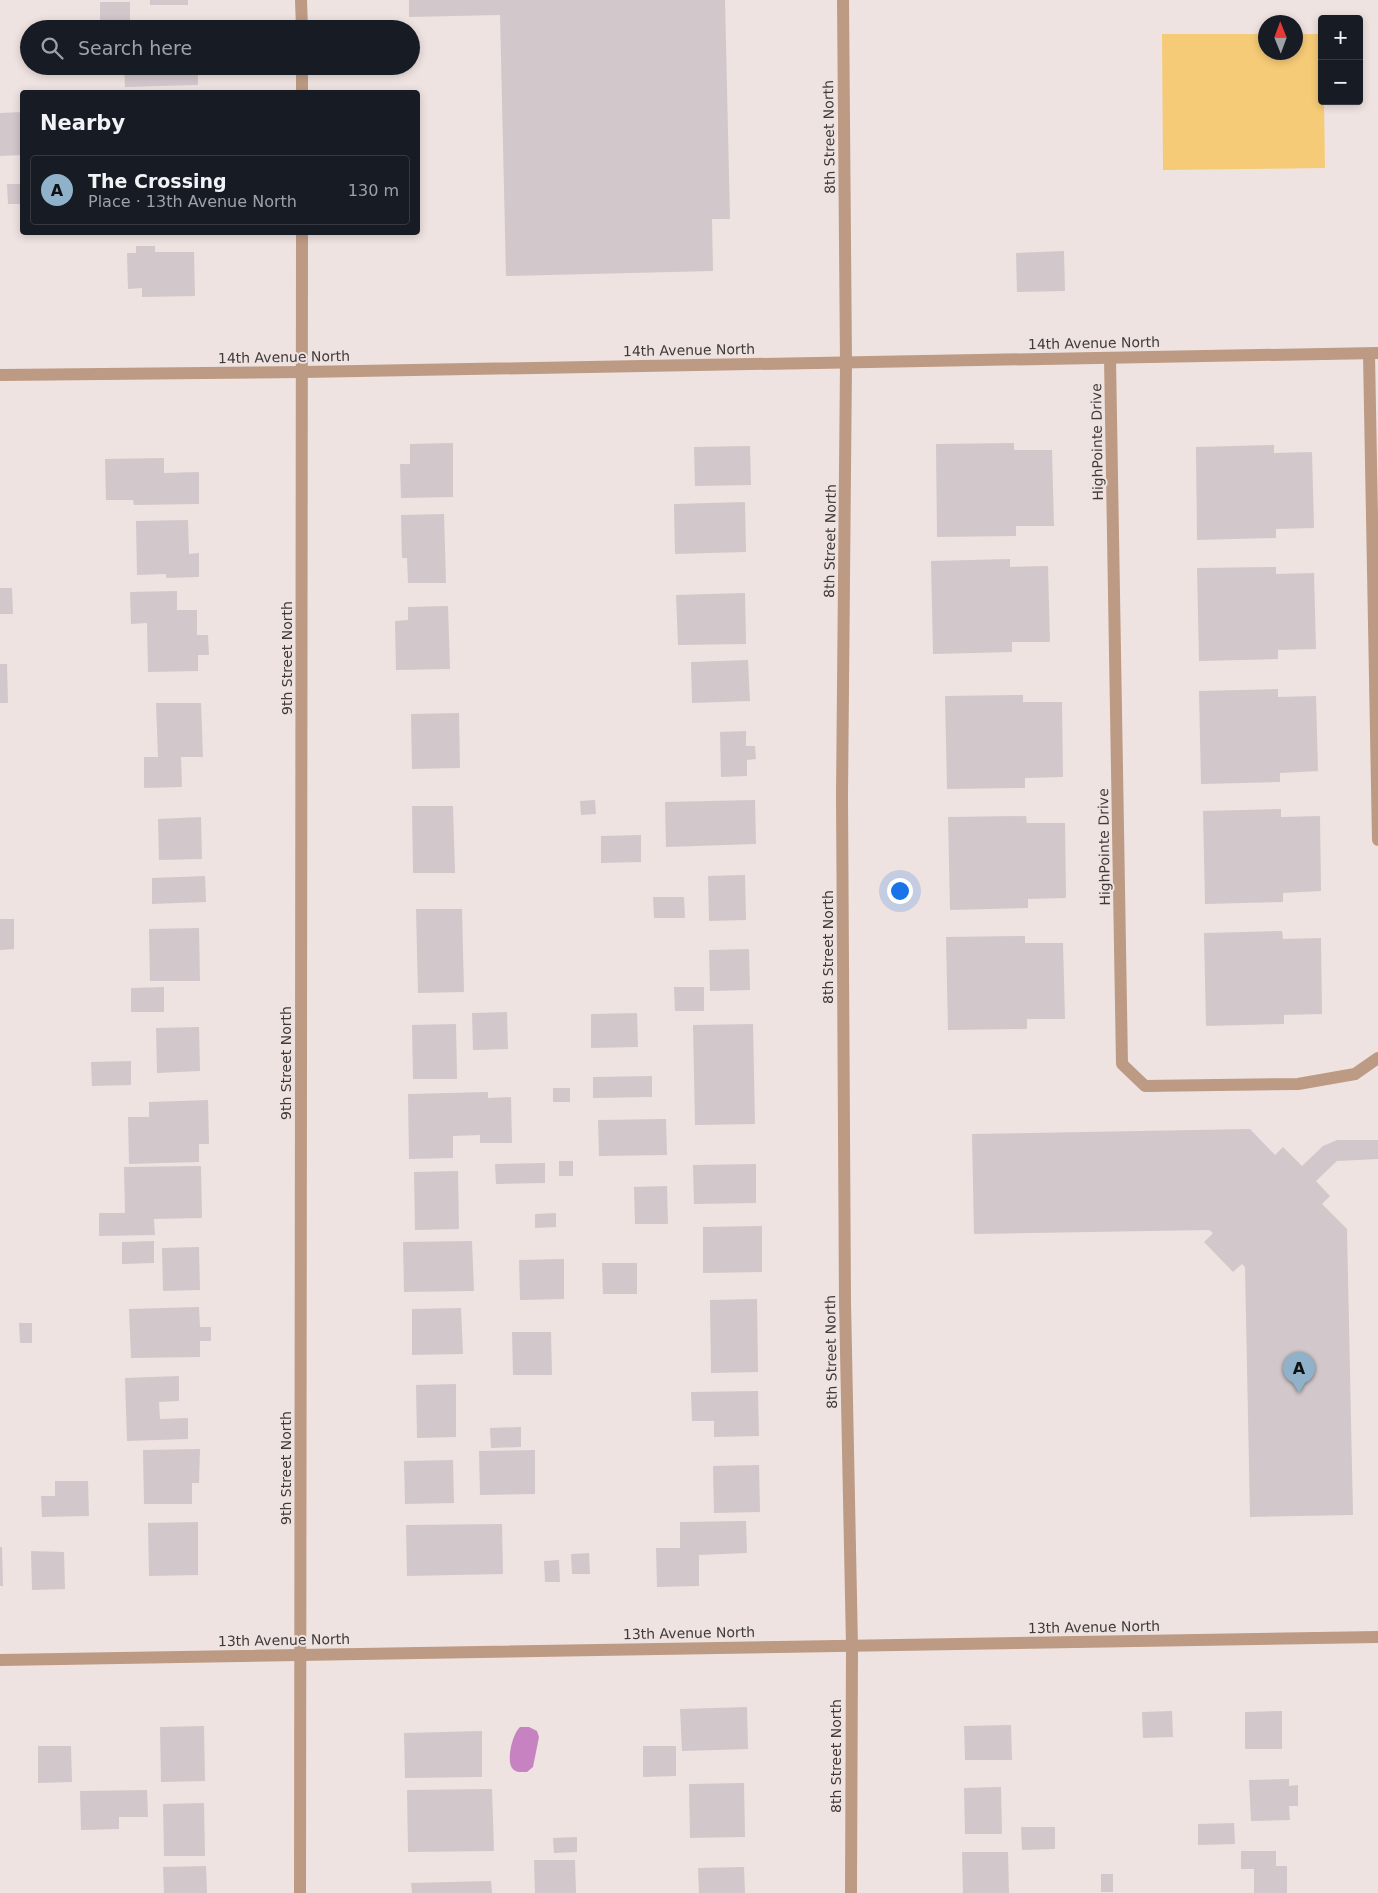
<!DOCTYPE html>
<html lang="en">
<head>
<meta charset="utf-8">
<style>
	body { margin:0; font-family:"DejaVu Sans",sans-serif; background:#20242c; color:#f1f3f6 }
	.controls { position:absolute; right:15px; top:15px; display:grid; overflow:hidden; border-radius:5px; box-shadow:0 2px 8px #0003 }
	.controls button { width:45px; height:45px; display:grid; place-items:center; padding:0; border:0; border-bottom:1px solid #363941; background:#171b24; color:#f1f3f6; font:25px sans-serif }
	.compass { position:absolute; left:1258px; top:15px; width:45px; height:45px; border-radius:50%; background:#171b24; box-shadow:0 2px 8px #0003; rotate:359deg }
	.you { position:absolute; left:899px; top:890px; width:18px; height:18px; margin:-12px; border:4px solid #fff; border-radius:50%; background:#1a73e8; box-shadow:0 0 0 8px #1a73e833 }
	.badge { display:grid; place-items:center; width:32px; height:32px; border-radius:50%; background:#8fb1ca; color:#111; font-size:16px; font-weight:700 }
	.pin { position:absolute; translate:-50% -41px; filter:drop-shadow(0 1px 2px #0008) }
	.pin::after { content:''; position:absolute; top:26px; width:18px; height:15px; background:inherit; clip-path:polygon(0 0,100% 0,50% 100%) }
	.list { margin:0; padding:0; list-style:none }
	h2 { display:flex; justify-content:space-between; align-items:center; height:65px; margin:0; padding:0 20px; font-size:21px }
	h2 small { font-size:16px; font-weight:400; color:#9ea1a6 }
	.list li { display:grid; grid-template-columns:32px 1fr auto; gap:15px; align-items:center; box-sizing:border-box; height:70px; margin:0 10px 10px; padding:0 10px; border:1px solid #363941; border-radius:5px }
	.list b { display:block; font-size:19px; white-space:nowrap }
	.list p { margin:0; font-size:16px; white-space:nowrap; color:#9ea1a6 }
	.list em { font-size:16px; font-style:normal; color:#9ea1a6 }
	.icon { flex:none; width:28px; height:28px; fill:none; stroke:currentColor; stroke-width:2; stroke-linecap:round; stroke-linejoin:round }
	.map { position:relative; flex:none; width:1378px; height:1893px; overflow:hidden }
	.search { position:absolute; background:#171b24; box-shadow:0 2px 8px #0003; left:20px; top:20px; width:400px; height:55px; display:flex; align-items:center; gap:12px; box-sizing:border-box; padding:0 18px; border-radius:28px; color:#9ea1a6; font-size:19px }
	.panel { position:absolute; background:#171b24; box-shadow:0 2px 8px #0003; left:20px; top:90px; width:400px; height:145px; border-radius:5px }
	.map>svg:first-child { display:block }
</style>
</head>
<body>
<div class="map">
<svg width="1378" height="1893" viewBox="0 0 1378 1893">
	<rect width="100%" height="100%" fill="#efe3e1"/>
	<path fill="#f6cb77" d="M 1162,34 L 1265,34 L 1266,52 L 1296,52 L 1296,34 L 1322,34 L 1322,101 L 1324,101 L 1325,168 L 1163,170 Z"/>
	<path fill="#c782c1" d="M 520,1727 L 529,1727 L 537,1731 L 539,1737 L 533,1767 L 527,1772 C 521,1772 516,1773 512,1768 C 506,1759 513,1733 520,1727 Z"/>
	<g fill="#d2c7ca">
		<rect x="150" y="0" width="38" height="5"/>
		<path d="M 409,0 L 725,0 L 730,219 L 712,219 L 713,271 L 506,276 L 500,15 L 409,17 Z"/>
		<path d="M 100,2 L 130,2 L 130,20 L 100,21 Z"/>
		<path d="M 124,66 L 198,66 L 198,85 L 125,87 Z"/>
		<path d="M 22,112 L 22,155 L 0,156 L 0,113 Z"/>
		<path d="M 7,184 L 22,184 L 22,204 L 8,204 Z"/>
		<path d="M 158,232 L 197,232 L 197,234 L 158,235 Z"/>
		<path d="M 136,246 L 155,246 L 155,252 L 194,252 L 195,296 L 142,297 L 142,288 L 128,289 L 127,253 L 136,253 Z"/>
		<path d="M 1064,251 L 1065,291 L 1017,292 L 1016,253 Z"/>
		<path d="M 453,443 L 453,497 L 401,498 L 400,464 L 410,464 L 410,444 Z"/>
		<path d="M 1014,443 L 1014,450 L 1052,450 L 1054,526 L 1016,526 L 1016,536 L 937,537 L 936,444 Z"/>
		<path d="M 1274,445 L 1274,453 L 1312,452 L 1314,528 L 1276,529 L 1276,538 L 1197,540 L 1196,447 Z"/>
		<path d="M 750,446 L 751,485 L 695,486 L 694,447 Z"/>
		<path d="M 164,458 L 164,473 L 199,472 L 199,504 L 134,505 L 133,500 L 106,500 L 105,459 Z"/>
		<path d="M 745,502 L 746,552 L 675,554 L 674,504 Z"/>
		<path d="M 444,514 L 446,583 L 408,583 L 407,558 L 402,558 L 401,515 Z"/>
		<path d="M 188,520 L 189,554 L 199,553 L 199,577 L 166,578 L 166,574 L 137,575 L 136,521 Z"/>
		<path d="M 1010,559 L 1010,567 L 1048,566 L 1050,642 L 1012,642 L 1012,652 L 933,654 L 931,561 Z"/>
		<path d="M 1276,567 L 1276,574 L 1314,573 L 1316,649 L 1278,650 L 1278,659 L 1199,661 L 1197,568 Z"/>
		<path d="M 0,588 L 12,588 L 13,614 L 0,614 Z"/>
		<path d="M 177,591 L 177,610 L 197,610 L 197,635 L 208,635 L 209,655 L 198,655 L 198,671 L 148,672 L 147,623 L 131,624 L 130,592 Z"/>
		<path d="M 745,593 L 746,644 L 678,645 L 676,595 Z"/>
		<path d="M 448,606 L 450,669 L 396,670 L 395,621 L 408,620 L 408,607 Z"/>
		<path d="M 748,660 L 750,701 L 692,703 L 691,662 Z"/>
		<path d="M 0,664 L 7,664 L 8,703 L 0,703 Z"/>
		<path d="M 1278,689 L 1278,697 L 1316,696 L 1318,771 L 1280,773 L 1280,782 L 1201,784 L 1199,691 Z"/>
		<path d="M 1023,695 L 1023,702 L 1062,702 L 1063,777 L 1025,778 L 1025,788 L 947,789 L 945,696 Z"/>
		<path d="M 156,703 L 201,703 L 203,757 L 181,757 L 182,787 L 144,788 L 144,757 L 158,757 Z"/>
		<path d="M 459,713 L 460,768 L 412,769 L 411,714 Z"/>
		<path d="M 746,731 L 746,746 L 755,746 L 756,759 L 747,760 L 747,776 L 721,777 L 720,732 Z"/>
		<path d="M 595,800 L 596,814 L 581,815 L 580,801 Z"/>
		<path d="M 755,800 L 756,844 L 666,847 L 665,802 Z"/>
		<path d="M 412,806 L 453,806 L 455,873 L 413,873 Z"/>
		<path d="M 1281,809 L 1281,817 L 1320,816 L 1321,891 L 1283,893 L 1283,902 L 1205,904 L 1203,811 Z"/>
		<path d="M 1026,816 L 1027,823 L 1065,823 L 1066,898 L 1028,899 L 1028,908 L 950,910 L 948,817 Z"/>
		<path d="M 201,817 L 202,859 L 159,860 L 158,819 Z"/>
		<path d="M 641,835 L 641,862 L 601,863 L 601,836 Z"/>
		<path d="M 745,875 L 746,920 L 709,921 L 708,876 Z"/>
		<path d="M 205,876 L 206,902 L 152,904 L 152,878 Z"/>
		<path d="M 653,897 L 684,897 L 685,918 L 654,918 Z"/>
		<path d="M 416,909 L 462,909 L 464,992 L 418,993 Z"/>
		<path d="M 0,919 L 14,919 L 14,949 L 0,950 Z"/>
		<path d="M 199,928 L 200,981 L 150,981 L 149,929 Z"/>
		<path d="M 1282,931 L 1283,939 L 1321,938 L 1322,1014 L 1284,1015 L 1284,1024 L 1206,1026 L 1204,933 Z"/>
		<path d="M 1025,936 L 1025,943 L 1063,943 L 1065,1019 L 1027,1019 L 1027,1029 L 948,1030 L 946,937 Z"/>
		<path d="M 749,949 L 750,990 L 710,991 L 709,950 Z"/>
		<path d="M 164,987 L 164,1012 L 131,1012 L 131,988 Z"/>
		<path d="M 674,987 L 704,987 L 704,1011 L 675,1011 Z"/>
		<path d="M 507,1012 L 508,1049 L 473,1050 L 472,1013 Z"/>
		<path d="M 637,1013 L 638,1047 L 591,1048 L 591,1014 Z"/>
		<path d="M 456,1024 L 457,1079 L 413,1079 L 412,1025 Z"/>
		<path d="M 753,1024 L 755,1124 L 695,1125 L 693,1025 Z"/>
		<path d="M 199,1027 L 200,1071 L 157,1073 L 156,1028 Z"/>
		<path d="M 131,1061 L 131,1085 L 92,1086 L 91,1062 Z"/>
		<path d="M 652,1076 L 652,1097 L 593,1098 L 593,1077 Z"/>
		<rect x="553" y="1088" width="17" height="14"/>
		<path d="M 488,1092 L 488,1098 L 511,1097 L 512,1143 L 480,1143 L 480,1135 L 453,1136 L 453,1158 L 409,1159 L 408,1094 Z"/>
		<path d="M 208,1100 L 209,1144 L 199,1144 L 199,1162 L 129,1164 L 128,1117 L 149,1117 L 149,1102 Z"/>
		<path d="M 666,1119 L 667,1155 L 599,1156 L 598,1120 Z"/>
		<path d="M 1250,1129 L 1275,1155 L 1283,1147 L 1302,1166 L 1323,1146 L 1337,1140 L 1378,1140 L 1378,1159 L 1337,1161 L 1316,1181 L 1330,1196 L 1322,1204 L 1347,1229 L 1353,1515 L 1250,1517 L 1245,1267 L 1242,1264 L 1233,1272 L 1204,1242 L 1213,1233 L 1209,1230 L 974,1234 L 972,1134 Z"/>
		<rect x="559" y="1161" width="14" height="15"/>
		<path d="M 545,1163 L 545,1183 L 496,1184 L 495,1164 Z"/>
		<path d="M 756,1164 L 756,1203 L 694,1204 L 693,1165 Z"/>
		<path d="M 201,1166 L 202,1218 L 154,1219 L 155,1235 L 99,1236 L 99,1213 L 125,1213 L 124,1167 Z"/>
		<path d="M 458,1171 L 459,1229 L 415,1230 L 414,1172 Z"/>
		<path d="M 667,1186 L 668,1224 L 635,1224 L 634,1187 Z"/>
		<path d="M 556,1213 L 556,1227 L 535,1228 L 535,1214 Z"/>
		<path d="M 762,1226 L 762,1272 L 703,1273 L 703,1227 Z"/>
		<path d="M 154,1241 L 154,1263 L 122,1264 L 122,1242 Z"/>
		<path d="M 472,1241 L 474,1291 L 404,1292 L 403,1242 Z"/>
		<path d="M 199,1247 L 200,1290 L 163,1291 L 162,1248 Z"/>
		<path d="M 564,1259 L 564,1299 L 520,1300 L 519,1260 Z"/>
		<path d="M 602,1263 L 637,1263 L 637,1294 L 603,1294 Z"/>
		<path d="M 757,1299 L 758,1372 L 711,1373 L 710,1300 Z"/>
		<path d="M 199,1307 L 200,1327 L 211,1327 L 211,1341 L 200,1341 L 200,1357 L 131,1358 L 129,1309 Z"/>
		<path d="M 461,1308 L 463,1354 L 412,1355 L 412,1309 Z"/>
		<path d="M 19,1323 L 32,1323 L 32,1343 L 20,1343 Z"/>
		<path d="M 512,1332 L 551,1332 L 552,1375 L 513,1375 Z"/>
		<path d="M 179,1376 L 179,1401 L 159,1402 L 160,1419 L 188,1418 L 188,1439 L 127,1441 L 125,1378 Z"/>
		<path d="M 456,1384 L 456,1437 L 417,1438 L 416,1385 Z"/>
		<path d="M 758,1391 L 759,1436 L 714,1437 L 714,1421 L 692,1421 L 691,1392 Z"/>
		<path d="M 521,1427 L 521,1447 L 491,1448 L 490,1428 Z"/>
		<path d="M 200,1449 L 199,1483 L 192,1483 L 192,1504 L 144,1504 L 143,1450 Z"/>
		<path d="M 535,1450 L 535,1494 L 480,1495 L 479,1451 Z"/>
		<path d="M 453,1460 L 454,1503 L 405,1504 L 404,1461 Z"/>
		<path d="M 759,1465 L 760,1512 L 714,1513 L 713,1466 Z"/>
		<path d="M 55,1481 L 88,1481 L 89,1516 L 42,1517 L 41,1496 L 55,1496 Z"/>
		<path d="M 746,1521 L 747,1553 L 699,1555 L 699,1586 L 657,1587 L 656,1548 L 680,1548 L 680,1522 Z"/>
		<path d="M 198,1522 L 198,1575 L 149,1576 L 148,1523 Z"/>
		<path d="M 502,1524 L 503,1574 L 407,1576 L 406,1525 Z"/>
		<path d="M 0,1547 L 2,1547 L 3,1586 L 0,1586 Z"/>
		<path d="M 31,1551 L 64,1552 L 65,1589 L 32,1590 Z"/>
		<path d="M 589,1553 L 590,1574 L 572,1574 L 571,1554 Z"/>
		<path d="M 559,1560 L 560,1582 L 545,1582 L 544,1561 Z"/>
		<path d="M 747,1707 L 748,1749 L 682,1751 L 680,1709 Z"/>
		<path d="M 1172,1711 L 1173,1737 L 1143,1738 L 1142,1712 Z"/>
		<path d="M 1282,1711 L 1282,1749 L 1245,1749 L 1245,1712 Z"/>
		<path d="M 1011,1725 L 1012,1760 L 965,1760 L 964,1726 Z"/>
		<path d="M 204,1726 L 205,1781 L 161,1782 L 160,1727 Z"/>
		<path d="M 482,1731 L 482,1777 L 405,1778 L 404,1733 Z"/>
		<path d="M 38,1746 L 71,1746 L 72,1782 L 38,1783 Z"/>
		<path d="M 643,1746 L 676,1746 L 676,1776 L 643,1777 Z"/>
		<path d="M 1289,1779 L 1289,1786 L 1298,1785 L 1298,1806 L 1289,1806 L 1290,1820 L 1251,1821 L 1249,1780 Z"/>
		<path d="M 744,1783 L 745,1837 L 690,1838 L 689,1784 Z"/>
		<path d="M 1001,1787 L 1002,1834 L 965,1834 L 964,1788 Z"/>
		<path d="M 492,1789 L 494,1851 L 408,1852 L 407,1790 Z"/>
		<path d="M 147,1790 L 148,1817 L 119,1817 L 119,1829 L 81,1830 L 80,1791 Z"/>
		<path d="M 204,1803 L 205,1856 L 164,1856 L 163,1804 Z"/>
		<path d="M 1234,1823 L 1235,1844 L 1198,1845 L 1198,1824 Z"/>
		<path d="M 1021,1827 L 1055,1827 L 1055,1849 L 1022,1850 Z"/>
		<path d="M 577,1837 L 577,1852 L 554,1853 L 553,1838 Z"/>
		<path d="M 1241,1851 L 1276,1851 L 1276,1866 L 1287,1866 L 1287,1893 L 1254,1893 L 1254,1869 L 1241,1869 Z"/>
		<path d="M 962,1852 L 1008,1852 L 1009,1893 L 963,1893 Z"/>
		<path d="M 534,1860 L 575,1860 L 576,1893 L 535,1893 Z"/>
		<path d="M 206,1866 L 207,1893 L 164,1893 L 163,1867 Z"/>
		<path d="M 744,1867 L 745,1893 L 699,1893 L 698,1868 Z"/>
		<rect x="1101" y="1874" width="12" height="18"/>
		<path d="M 491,1881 L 492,1893 L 412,1893 L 411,1883 Z"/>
	</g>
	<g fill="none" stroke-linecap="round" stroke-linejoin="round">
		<g stroke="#bd9a83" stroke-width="12">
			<path d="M 301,0 L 302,29"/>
			<path d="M 843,0 L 846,363 L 842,795 L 845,1302 L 852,1646 L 851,1893"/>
			<path d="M 302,66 L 302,92"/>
			<path d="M 1369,354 L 1378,840"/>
			<path d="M 1110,358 L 1122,1064 L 1145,1086 L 1298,1084 L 1355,1074 L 1378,1058"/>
			<path d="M 0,375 L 303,372 L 1378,353"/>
			<path d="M 0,1660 L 1378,1637"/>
			<path d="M 300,1893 L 302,232"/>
		</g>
	</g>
	<g text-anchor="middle" stroke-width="4" stroke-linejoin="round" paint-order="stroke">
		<g font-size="14" fill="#3f3a3a" stroke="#efe3e1">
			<text transform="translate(829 137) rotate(-91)" y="5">8th Street North</text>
			<text transform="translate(1094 343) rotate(-1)" y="5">14th Avenue North</text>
			<text transform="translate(689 350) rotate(-1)" y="5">14th Avenue North</text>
			<text transform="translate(284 357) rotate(-1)" y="5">14th Avenue North</text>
			<text transform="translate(1097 442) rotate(-91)" y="5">HighPointe Drive</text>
			<text transform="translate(830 541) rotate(-89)" y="5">8th Street North</text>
			<text transform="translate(287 658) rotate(-90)" y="5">9th Street North</text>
			<text transform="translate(1104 847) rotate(-91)" y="5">HighPointe Drive</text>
			<text transform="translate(828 947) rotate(-90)" y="5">8th Street North</text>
			<text transform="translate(286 1063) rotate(-90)" y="5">9th Street North</text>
			<text transform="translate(831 1352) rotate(-91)" y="5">8th Street North</text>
			<text transform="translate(286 1468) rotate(-90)" y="5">9th Street North</text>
			<text transform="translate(1094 1627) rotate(-1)" y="5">13th Avenue North</text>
			<text transform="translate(689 1633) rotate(-1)" y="5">13th Avenue North</text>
			<text transform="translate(284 1640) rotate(-1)" y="5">13th Avenue North</text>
			<text transform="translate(836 1756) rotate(-90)" y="5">8th Street North</text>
		</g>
	</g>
</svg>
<div class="controls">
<button>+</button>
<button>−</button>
</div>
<svg class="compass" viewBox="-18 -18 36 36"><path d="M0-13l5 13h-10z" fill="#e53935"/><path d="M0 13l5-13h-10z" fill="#9ea1a6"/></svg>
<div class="you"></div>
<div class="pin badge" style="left:1299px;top:1393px">A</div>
<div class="search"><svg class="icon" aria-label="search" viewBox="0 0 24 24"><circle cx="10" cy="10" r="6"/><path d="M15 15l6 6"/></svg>Search here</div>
<section class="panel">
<h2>Nearby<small></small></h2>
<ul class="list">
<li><span class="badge">A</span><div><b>The Crossing</b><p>Place · 13th Avenue North</p></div><em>130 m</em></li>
</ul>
</section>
</div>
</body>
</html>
